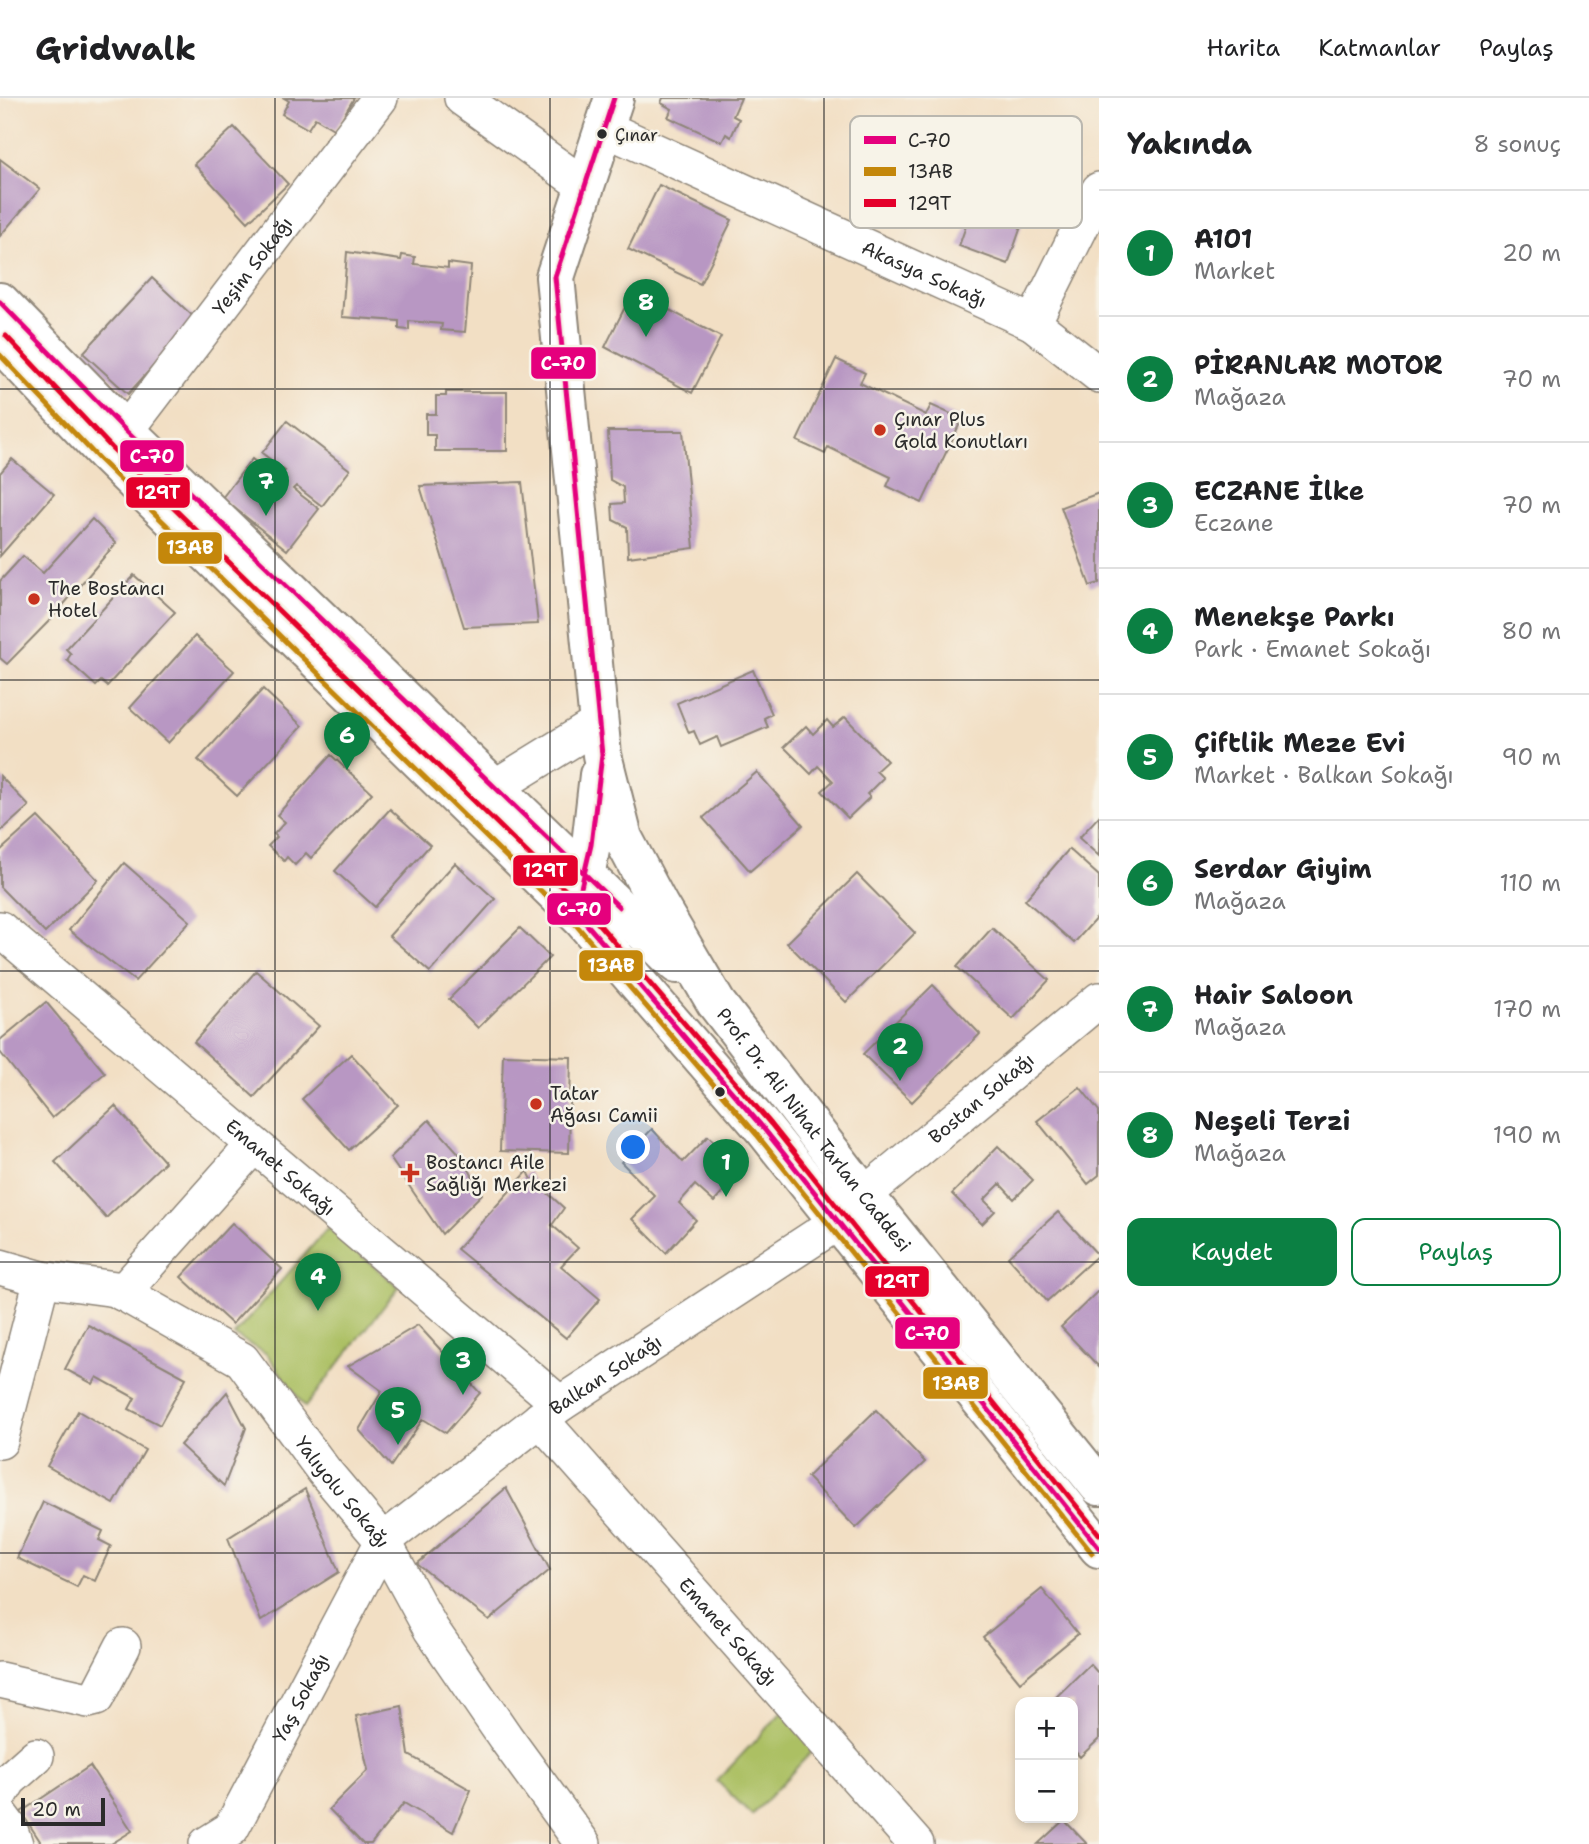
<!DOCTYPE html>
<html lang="tr">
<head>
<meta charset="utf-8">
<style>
	body { margin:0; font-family:"Shantell Sans",sans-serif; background:#f2f2f2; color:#202124 }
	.controls { position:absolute; right:21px; bottom:21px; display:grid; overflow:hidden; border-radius:14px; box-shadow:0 4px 10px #0003 }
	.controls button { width:63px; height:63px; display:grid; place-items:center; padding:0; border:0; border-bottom:2px solid #e0e0e0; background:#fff; color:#202124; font:35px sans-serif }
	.scale { position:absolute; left:21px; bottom:18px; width:84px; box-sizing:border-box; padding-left:7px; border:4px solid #2b2b2b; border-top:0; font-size:19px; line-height:24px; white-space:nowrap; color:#2b2b2b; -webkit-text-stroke:5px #f7f3e8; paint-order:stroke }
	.you { position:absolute; left:634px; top:1050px; width:24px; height:24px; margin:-18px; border:5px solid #fff; border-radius:50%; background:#1a73e8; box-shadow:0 0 0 10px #1a73e833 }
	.badge { display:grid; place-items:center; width:46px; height:46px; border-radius:50%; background:#0b8043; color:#fff; font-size:23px; font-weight:700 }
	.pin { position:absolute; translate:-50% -58px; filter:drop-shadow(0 2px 4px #0008) }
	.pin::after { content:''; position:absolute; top:37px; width:24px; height:21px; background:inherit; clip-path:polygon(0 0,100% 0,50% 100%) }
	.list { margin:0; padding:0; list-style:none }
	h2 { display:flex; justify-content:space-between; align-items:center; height:91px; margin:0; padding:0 28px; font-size:30px }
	h2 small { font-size:23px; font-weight:400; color:#757577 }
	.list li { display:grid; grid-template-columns:46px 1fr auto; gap:21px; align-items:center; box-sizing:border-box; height:126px; padding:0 28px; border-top:2px solid #e0e0e0 }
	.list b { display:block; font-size:26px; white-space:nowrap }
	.list p { margin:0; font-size:23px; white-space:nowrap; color:#757577 }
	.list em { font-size:23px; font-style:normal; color:#757577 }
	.actions { display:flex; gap:14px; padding:21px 28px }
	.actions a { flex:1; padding:16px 0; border:2px solid #0b8043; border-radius:14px; text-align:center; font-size:24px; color:#0b8043 }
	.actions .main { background:#0b8043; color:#fff }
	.map { position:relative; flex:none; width:1099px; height:1746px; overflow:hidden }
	header { display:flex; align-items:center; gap:42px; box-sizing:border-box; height:98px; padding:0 35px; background:#fff; border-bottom:2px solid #e0e0e0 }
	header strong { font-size:33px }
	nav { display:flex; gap:38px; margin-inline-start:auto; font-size:24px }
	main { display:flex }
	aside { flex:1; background:#fff }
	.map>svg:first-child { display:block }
</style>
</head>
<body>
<header>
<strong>Gridwalk</strong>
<nav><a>Harita</a><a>Katmanlar</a><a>Paylaş</a></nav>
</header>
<main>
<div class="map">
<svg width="1099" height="1746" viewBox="0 0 1099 1746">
	<rect width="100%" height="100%" fill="#f7f3e8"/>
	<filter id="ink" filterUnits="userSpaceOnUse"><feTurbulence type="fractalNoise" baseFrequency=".0143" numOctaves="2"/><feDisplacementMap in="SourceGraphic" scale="14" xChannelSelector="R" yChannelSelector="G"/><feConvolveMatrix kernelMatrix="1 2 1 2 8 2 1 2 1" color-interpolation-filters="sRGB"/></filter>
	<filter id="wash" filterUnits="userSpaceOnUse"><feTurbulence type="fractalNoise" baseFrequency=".00686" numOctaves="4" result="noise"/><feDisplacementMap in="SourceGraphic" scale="28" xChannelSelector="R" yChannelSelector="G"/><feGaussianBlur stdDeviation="1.57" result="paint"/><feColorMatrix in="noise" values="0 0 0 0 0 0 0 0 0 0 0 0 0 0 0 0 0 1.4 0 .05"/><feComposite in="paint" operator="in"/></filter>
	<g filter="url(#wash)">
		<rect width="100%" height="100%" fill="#f2dfc4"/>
		<g fill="#acc064" stroke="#6c7648" stroke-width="2">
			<path d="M 328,1130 L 399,1189 L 305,1309 L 267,1256 L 234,1237 Z"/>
			<path d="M 782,1614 L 818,1647 L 752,1717 L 717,1683 Z"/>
		</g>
		<g id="blocks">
			<g fill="#b897c3">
				<path d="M 284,0 L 354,0 L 335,32 L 315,20 L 308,31 L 282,16 L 289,3 Z"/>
				<path d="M 663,0 L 741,0 L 733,18 L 739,21 L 731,39 L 726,36 L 722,44 L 668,19 L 672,11 L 661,5 Z"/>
				<path d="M 234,29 L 288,86 L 248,124 L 194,66 Z"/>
				<path d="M 0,61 L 40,91 L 0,138 Z"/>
				<path d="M 982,82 L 994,87 L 991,99 L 1007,104 L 1012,90 L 1032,97 L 1008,166 L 959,148 Z"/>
				<path d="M 659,87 L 732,122 L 700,186 L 628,151 Z"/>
				<path d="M 347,154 L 401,162 L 402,157 L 415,159 L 414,166 L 448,170 L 448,165 L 471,168 L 465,234 L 441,232 L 442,226 L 409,223 L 409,232 L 399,231 L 399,223 L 342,219 Z"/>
				<path d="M 152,180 L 196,221 L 128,296 L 83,255 Z"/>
				<path d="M 633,193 L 721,239 L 692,295 L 605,249 Z"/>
				<path d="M 836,261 L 865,275 L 860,285 L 926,317 L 931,307 L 962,321 L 922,405 L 887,388 L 891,379 L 828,349 L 825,356 L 797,343 Z"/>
				<path d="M 446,294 L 507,294 L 507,353 L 435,353 L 435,337 L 426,337 L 426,316 L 436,316 L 436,298 L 446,298 Z"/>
				<path d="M 287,323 L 350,372 L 322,408 L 296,388 L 293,391 L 319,411 L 287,452 L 222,400 L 252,361 L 278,382 L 285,373 L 262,355 Z"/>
				<path d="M 608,333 L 683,333 L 694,450 L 628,459 L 627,429 L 613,422 L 612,406 L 624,405 L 623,389 L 610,382 Z"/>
				<path d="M 12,361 L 54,396 L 0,458 L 0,375 Z"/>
				<path d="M 522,384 L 538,526 L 464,529 L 420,388 Z"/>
				<path d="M 1099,395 L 1099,485 L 1090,488 L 1061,409 Z"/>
				<path d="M 92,421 L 116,445 L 53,519 L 7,566 L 0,560 L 0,483 L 23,458 L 43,475 Z"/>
				<path d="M 134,477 L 175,514 L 107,588 L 101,583 L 96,588 L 67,562 L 71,556 L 66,551 Z"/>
				<path d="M 195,538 L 234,573 L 168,645 L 130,610 Z"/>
				<path d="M 753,572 L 772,616 L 764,620 L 768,629 L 721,649 L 717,639 L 700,647 L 694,633 L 689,635 L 677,605 Z"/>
				<path d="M 263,591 L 302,628 L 237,698 L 198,662 Z"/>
				<path d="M 845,619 L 887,663 L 876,673 L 883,680 L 867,696 L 870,699 L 848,720 L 822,693 L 833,683 L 818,668 L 811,676 L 784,649 L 806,628 L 813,636 L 827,622 L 833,629 Z"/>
				<path d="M 331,657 L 372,695 L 311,760 L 306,755 L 295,767 L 287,759 L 284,763 L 268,748 L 277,739 L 274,736 L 285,724 L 277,717 Z"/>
				<path d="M 757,674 L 803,727 L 750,773 L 703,720 Z"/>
				<path d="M 0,678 L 29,708 L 0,734 Z"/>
				<path d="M 390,711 L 430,747 L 375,809 L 335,773 Z"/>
				<path d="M 1099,718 L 1099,758 L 1079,740 Z"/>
				<path d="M 38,719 L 98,782 L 45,835 L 0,789 L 0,753 Z"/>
				<path d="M 1069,751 L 1099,778 L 1099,817 L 1074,845 L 1025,802 Z"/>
				<path d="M 124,765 L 190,823 L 135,883 L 69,832 Z"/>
				<path d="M 455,765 L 495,801 L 430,874 L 389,838 Z"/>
				<path d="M 857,776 L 915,835 L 846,904 L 787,845 Z"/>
				<path d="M 520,830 L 550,859 L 478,930 L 449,901 Z"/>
				<path d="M 992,830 L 1049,882 L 1013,921 L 957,869 Z"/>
				<path d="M 256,873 L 319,928 L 254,999 L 194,944 Z"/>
				<path d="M 933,887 L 980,936 L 912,1004 L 863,956 Z"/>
				<path d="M 46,904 L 105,975 L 52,1020 L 0,954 L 0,942 Z"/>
				<path d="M 351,956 L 398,1007 L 349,1052 L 302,1001 Z"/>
				<path d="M 503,957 L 571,959 L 569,1055 L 500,1053 Z"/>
				<path d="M 1080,989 L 1099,1013 L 1099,1077 L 1088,1086 L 1037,1023 Z"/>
				<path d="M 115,1008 L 165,1064 L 106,1120 L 55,1064 Z"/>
				<path d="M 429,1022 L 463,1060 L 482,1096 L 442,1136 L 390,1060 Z"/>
				<path d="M 652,1031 L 683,1064 L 708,1038 L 744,1072 L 714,1104 L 695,1087 L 679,1105 L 696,1122 L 666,1155 L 632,1121 L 655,1098 L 621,1064 Z"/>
				<path d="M 998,1048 L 1033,1082 L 1014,1101 L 1000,1086 L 984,1102 L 995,1113 L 982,1126 L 952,1096 Z"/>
				<path d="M 528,1073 L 531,1080 L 564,1110 L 552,1127 L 578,1150 L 561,1168 L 600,1201 L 566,1240 L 457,1151 Z"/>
				<path d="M 1058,1114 L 1098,1157 L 1047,1203 L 1008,1159 Z"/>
				<path d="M 232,1125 L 282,1171 L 232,1226 L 181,1179 Z"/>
				<path d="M 1099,1192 L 1099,1269 L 1061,1229 Z"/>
				<path d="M 88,1227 L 186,1280 L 160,1327 L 129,1311 L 135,1300 L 97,1279 L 93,1286 L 65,1271 Z"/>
				<path d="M 418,1227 L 480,1295 L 446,1335 L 423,1321 L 391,1368 L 359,1332 L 382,1293 L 348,1268 Z"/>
				<path d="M 227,1294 L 246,1330 L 224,1388 L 180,1347 Z"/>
				<path d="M 876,1312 L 925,1364 L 856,1430 L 807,1379 Z"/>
				<path d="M 78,1313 L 145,1352 L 114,1406 L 47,1368 Z"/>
				<path d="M 506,1390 L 550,1472 L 489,1522 L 417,1466 Z"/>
				<path d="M 305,1391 L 339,1474 L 261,1523 L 228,1440 Z"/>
				<path d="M 43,1404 L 103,1433 L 99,1442 L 111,1448 L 95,1483 L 83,1477 L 77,1489 L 17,1460 Z"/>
				<path d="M 1042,1491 L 1078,1536 L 1020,1584 L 983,1539 Z"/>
				<path d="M 1090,1566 L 1099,1576 L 1099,1641 L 1080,1659 L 1073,1651 L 1073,1604 L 1051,1604 Z"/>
				<path d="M 402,1608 L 409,1657 L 471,1692 L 453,1734 L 404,1705 L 371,1746 L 363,1746 L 329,1711 L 368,1672 L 356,1618 Z"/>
				<path d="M 90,1668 L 132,1733 L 111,1746 L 42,1746 L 21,1714 Z"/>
				<path d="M 1064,1722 L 1087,1746 L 1038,1746 Z"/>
			</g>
		</g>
	</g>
	<g filter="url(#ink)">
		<use href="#blocks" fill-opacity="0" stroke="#8e8578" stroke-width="2"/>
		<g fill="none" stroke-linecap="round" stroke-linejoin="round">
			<defs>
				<g id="minor">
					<path d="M 462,0 L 585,88"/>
					<path id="s1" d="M 604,30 L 1033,225 L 1099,92"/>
					<path d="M 1033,225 L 1099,277"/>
					<path id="s2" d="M 126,333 L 380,0"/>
					<path d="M 495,689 L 599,625"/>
					<path id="s3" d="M 0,831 L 560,1306"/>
					<path id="s4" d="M 864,1097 L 1099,902"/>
					<path id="s5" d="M 0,1169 L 42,1181 L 116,1191 L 242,1262 L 324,1373 L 383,1443 L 431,1531 L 505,1639 L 583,1746"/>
					<path d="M 122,1195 L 254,1047"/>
					<path id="s6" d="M 540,1321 L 916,1746"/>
					<path d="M 0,1343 L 42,1181"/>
					<path d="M 0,1582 L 88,1602 L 96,1600 L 123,1548"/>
					<path d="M 0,1697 L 9,1682 L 36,1658"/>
					<path d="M 0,1717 L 9,1729 L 15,1746"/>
					<path id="s7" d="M 207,1746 L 231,1731 L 383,1443 L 560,1306 L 838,1124"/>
				</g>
				<g id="major">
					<path id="s8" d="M 614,0 L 555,179 L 602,657 L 623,740 L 659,808 L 716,905 L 864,1097 L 1099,1388"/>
					<path d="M 0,204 L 126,333 L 677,866"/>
					<path d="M 0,244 L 106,356 L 583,822 L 764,1031 L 1099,1450"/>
					<path d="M 579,796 L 585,778 L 591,747 L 599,677"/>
				</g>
			</defs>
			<use href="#minor" stroke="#8e8578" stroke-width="38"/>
			<use href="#major" stroke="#8e8578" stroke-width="42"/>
			<use href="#minor" stroke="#fff" stroke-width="35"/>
			<use href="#major" stroke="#fff" stroke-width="38"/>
			<defs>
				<g id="bus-1">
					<path d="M 614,0 L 555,179 L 602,657 L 591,747 L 579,798 L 579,811 L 583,822 L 764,1031 L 1099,1450"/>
					<path d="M 0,204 L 126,333 L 619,809"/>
				</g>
				<path id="bus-2" d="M 0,257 L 100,362 L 577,828 L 757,1037 L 1092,1455"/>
				<path id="bus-3" d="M 6,238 L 112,350 L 590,816 L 771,1026 L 1099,1436"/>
			</defs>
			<use href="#bus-1" stroke="#f7f3e8" stroke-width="10"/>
			<use href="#bus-2" stroke="#f7f3e8" stroke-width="10"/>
			<use href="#bus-3" stroke="#f7f3e8" stroke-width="10"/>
			<use href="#bus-1" stroke="#e5007d" stroke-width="5"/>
			<use href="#bus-2" stroke="#c4870b" stroke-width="5"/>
			<use href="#bus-3" stroke="#e4002b" stroke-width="5"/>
		</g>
	</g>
	<path fill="none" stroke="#2b2b2b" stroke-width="2" stroke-opacity="0.55" d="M 275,0 L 275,1746M 550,0 L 550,1746M 824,0 L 824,1746M 0,291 L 1099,291M 0,582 L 1099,582M 0,873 L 1099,873M 0,1164 L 1099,1164M 0,1455 L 1099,1455"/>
	<g fill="#2b2b2b" stroke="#f7f3e8" stroke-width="2.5">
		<circle cx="602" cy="36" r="6"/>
		<circle cx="720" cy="994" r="6"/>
	</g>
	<g fill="#c8321e" stroke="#f7f3e8" stroke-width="2.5">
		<circle cx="880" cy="332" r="7"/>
		<circle cx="34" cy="501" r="7"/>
		<circle cx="536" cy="1006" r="7"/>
		<path d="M406.5 1064.5h7v7h7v7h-7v7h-7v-7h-7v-7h7z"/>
	</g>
	<g text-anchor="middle" stroke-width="5" stroke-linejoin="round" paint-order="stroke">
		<g font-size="17" fill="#2b2b2b" stroke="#f7f3e8" text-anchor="start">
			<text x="615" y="43">Çınar</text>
		</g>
		<g font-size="19" fill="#2b2b2b" stroke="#f7f3e8">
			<text dy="7" stroke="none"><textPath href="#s2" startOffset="208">Yeşim Sokağı</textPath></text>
			<text dy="7" stroke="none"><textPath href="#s1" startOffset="352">Akasya Sokağı</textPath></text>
			<text dy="7" stroke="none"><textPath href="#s4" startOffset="152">Bostan Sokağı</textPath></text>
			<text dy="7" stroke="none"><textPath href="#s8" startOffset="1104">Prof. Dr. Ali Nihat Tarlan Caddesi</textPath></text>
			<text dy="7" stroke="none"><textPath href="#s3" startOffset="368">Emanet Sokağı</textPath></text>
			<text dy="7" stroke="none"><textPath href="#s7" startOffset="632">Balkan Sokağı</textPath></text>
			<text dy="7" stroke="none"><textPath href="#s5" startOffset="429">Yalıyolu Sokağı</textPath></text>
			<text dy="7" stroke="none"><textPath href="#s6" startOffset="284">Emanet Sokağı</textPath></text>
			<text dy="7" stroke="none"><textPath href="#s7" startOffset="177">Yaş Sokağı</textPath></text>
		</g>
		<g font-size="19" fill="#2b2b2b" stroke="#f7f3e8" text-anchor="start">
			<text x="894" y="328">Çınar Plus<tspan x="894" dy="22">Gold Konutları</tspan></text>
			<text x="48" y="497">The Bostancı<tspan x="48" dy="22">Hotel</tspan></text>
			<text x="550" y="1002">Tatar<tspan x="550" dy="22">Ağası Camii</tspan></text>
			<text x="426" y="1071">Bostancı Aile<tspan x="426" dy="22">Sağlığı Merkezi</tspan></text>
		</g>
	</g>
	<rect x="850" y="18" width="232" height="112" rx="10" fill="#f7f3e8" stroke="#bab7af" stroke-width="2"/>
	<rect x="864" y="38" width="32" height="8" fill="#e5007d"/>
	<rect x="864" y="69" width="32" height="9" fill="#c4870b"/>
	<rect x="864" y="101" width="32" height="8" fill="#e4002b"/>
	<g font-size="19" fill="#2b2b2b">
		<text x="908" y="49">C-70</text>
		<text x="908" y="80">13AB</text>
		<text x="908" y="112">129T</text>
	</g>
	<g stroke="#f7f3e8" stroke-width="2.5">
		<rect x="530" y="248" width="67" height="34" rx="7" fill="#e5007d"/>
		<rect x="119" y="341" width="66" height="34" rx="7" fill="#e5007d"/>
		<rect x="125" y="378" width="66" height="33" rx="7" fill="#e4002b"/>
		<rect x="157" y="433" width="66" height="34" rx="7" fill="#c4870b"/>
		<rect x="512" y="756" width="67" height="33" rx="7" fill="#e4002b"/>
		<rect x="546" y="794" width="66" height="34" rx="7" fill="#e5007d"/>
		<rect x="578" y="851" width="66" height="33" rx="7" fill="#c4870b"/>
		<rect x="864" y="1167" width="66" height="33" rx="7" fill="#e4002b"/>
		<rect x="894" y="1218" width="67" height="34" rx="7" fill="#e5007d"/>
		<rect x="922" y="1268" width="67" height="34" rx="7" fill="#c4870b"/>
	</g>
	<g font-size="19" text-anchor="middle" font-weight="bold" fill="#fff">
		<text x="563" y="272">C-70</text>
		<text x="152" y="365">C-70</text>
		<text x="158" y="401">129T</text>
		<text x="190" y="456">13AB</text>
		<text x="545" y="779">129T</text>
		<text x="579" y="818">C-70</text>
		<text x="611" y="874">13AB</text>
		<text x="897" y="1190">129T</text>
		<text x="927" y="1242">C-70</text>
		<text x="956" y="1292">13AB</text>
	</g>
</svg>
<div class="controls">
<button>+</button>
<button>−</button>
</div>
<div class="scale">20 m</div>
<div class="you"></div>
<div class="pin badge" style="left:726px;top:1099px">1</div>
<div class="pin badge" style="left:900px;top:983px">2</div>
<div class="pin badge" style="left:463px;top:1297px">3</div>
<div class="pin badge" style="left:318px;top:1213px">4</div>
<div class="pin badge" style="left:398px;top:1347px">5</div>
<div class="pin badge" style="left:347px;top:672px">6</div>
<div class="pin badge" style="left:266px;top:418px">7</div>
<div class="pin badge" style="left:646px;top:239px">8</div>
</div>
<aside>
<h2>Yakında<small>8 sonuç</small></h2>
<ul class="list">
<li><span class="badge">1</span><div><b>A101</b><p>Market</p></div><em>20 m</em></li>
<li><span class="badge">2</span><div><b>PİRANLAR MOTOR</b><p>Mağaza</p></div><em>70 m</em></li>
<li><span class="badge">3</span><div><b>ECZANE İlke</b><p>Eczane</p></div><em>70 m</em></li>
<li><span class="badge">4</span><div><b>Menekşe Parkı</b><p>Park · Emanet Sokağı</p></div><em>80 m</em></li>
<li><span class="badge">5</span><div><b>Çiftlik Meze Evi</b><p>Market · Balkan Sokağı</p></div><em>90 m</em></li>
<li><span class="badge">6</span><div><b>Serdar Giyim</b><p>Mağaza</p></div><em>110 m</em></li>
<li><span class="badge">7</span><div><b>Hair Saloon</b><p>Mağaza</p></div><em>170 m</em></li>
<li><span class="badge">8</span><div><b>Neşeli Terzi</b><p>Mağaza</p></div><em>190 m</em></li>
</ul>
<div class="actions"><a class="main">Kaydet</a><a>Paylaş</a></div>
</aside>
</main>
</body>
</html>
